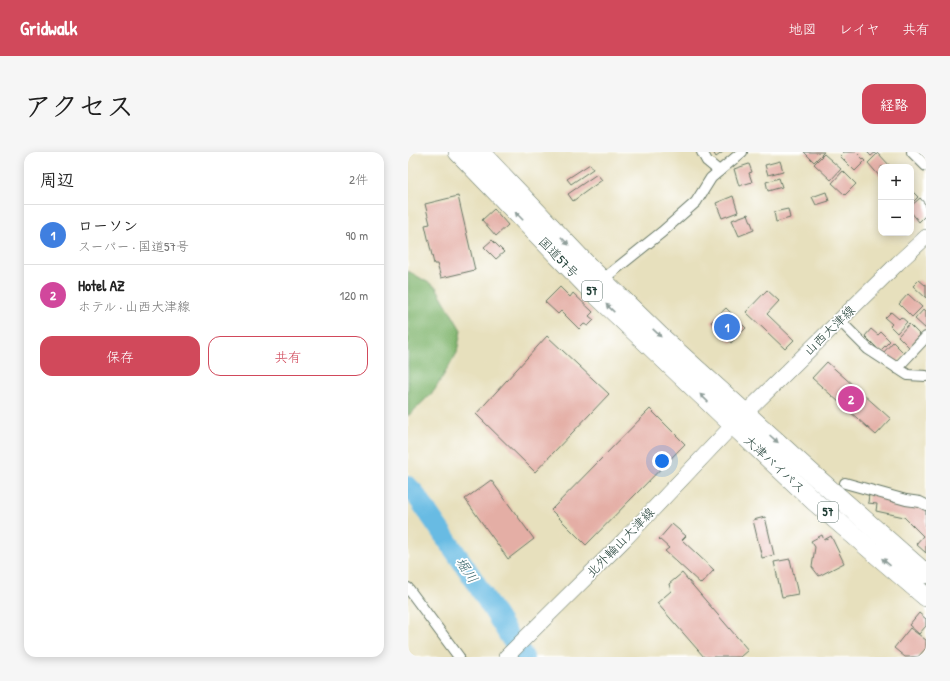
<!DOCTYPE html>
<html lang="ja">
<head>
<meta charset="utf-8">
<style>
	body { margin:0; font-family:"Patrick Hand","Klee One",sans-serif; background:#f6f6f6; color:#222 }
	.controls { position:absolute; right:12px; top:12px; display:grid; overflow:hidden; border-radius:8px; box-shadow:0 2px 10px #0003 }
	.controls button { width:36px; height:36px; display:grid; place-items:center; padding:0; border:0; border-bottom:1px solid #e0e0e0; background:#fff; color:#222; font:20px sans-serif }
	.you { position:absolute; left:254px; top:309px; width:14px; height:14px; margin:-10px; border:3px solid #fff; border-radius:50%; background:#1a73e8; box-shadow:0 0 0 6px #1a73e833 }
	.badge { display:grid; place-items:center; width:26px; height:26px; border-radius:50%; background:#d1495b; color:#fff; font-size:13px; font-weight:700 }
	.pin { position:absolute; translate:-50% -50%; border:2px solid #fff; box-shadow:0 1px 4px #0006 }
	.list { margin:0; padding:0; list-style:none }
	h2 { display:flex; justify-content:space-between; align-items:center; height:52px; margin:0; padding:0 16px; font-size:17px }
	h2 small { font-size:13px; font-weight:400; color:#767676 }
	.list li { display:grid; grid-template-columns:26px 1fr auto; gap:12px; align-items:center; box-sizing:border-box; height:60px; padding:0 16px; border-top:1px solid #e0e0e0 }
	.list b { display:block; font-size:15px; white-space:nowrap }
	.list p { margin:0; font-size:13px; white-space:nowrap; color:#767676 }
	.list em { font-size:13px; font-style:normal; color:#767676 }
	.actions { display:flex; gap:8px; padding:12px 16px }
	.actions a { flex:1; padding:9px 0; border:1px solid #d1495b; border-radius:12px; text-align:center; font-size:14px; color:#d1495b }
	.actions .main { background:#d1495b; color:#fff }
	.map { position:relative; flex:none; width:518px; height:505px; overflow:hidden; border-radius:12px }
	header { display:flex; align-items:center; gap:24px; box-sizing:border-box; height:56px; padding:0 20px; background:#d1495b; color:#fff }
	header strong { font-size:19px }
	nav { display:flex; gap:22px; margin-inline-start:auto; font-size:14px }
	.intro { display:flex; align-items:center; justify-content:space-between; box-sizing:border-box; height:96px; padding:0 24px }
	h1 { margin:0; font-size:28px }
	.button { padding:10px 18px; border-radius:12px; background:#d1495b; color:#fff; font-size:14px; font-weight:700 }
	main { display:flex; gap:24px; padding:0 24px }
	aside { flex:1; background:#fff; border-radius:12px; box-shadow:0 2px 10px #0003 }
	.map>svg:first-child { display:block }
</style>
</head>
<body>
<header>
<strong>Gridwalk</strong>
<nav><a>地図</a><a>レイヤ</a><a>共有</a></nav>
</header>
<div class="intro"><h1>アクセス</h1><a class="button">経路</a></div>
<main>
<aside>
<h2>周辺<small>2件</small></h2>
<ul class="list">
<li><span class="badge" style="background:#3f7fe0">1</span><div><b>ローソン</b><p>スーパー · 国道57号</p></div><em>90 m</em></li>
<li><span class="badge" style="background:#d1479c">2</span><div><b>Hotel AZ</b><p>ホテル · 山西大津線</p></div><em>120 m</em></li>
</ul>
<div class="actions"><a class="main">保存</a><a>共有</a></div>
</aside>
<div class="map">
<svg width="518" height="505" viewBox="0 0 518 505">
	<rect width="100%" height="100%" fill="#fff"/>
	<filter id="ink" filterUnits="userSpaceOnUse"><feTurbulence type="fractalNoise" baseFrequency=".025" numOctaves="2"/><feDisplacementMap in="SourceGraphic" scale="8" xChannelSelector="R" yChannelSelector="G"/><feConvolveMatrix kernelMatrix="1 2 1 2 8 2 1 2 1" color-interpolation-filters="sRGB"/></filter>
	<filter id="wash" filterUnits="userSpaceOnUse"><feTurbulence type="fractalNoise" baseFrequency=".012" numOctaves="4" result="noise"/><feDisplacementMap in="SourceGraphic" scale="16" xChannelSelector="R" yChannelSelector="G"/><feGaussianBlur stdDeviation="0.9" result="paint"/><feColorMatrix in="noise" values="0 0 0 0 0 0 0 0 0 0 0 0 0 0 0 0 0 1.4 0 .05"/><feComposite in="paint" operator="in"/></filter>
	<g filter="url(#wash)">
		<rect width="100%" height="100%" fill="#e7e0bd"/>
		<path fill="#84b772" stroke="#527a53" d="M 0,119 L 28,135 L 53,178 L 49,201 L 26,239 L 0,264 Z"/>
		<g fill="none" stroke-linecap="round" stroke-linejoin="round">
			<path stroke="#67bbe3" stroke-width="20" d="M 0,334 L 5,339 L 59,417 L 103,487 L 116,505"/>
		</g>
		<g id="blocks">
			<g fill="#e4aea5">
				<path d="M 305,0 L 315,0 L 308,5 Z"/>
				<path d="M 396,0 L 416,0 L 406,10 Z"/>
				<path d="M 436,0 L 448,0 L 457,9 L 447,19 L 432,4 Z"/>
				<path d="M 459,0 L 468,0 L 463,4 Z"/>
				<path d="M 470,1 L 483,15 L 473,15 L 473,26 L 460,11 Z"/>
				<path d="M 416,2 L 433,17 L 423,28 L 406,12 Z"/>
				<path d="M 372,9 L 375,19 L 360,23 L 357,13 Z"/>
				<path d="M 182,12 L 185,17 L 163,32 L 159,27 Z"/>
				<path d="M 341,12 L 344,20 L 341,21 L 344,30 L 331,34 L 326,17 Z"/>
				<path d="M 435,19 L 448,32 L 437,43 L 424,31 Z"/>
				<path d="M 189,22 L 194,28 L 165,49 L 160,42 Z"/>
				<path d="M 371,26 L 374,35 L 360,39 L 358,30 Z"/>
				<path d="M 503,38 L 510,45 L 503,52 Z"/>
				<path d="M 418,40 L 421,49 L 408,53 L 404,45 Z"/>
				<path d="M 50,44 L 67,118 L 33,126 L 29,112 L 26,112 L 17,73 L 22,72 L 17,52 Z"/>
				<path d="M 325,44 L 330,60 L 314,66 L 308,51 Z"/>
				<path d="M 512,46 L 518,53 L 518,63 L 511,70 L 503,60 L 503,54 Z"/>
				<path d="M 86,57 L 100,73 L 88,84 L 74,68 Z"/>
				<path d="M 380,57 L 382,66 L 368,70 L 366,60 Z"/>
				<path d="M 340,62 L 346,78 L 331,84 L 324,68 Z"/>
				<path d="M 84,88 L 96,100 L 88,107 L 76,95 Z"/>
				<path d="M 511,128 L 517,133 L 518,132 L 518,146 L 505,134 Z"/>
				<path d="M 152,135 L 162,145 L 165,141 L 185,160 L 181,164 L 186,168 L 180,174 L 176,172 L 171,177 L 153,159 L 150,162 L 137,150 Z"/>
				<path d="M 359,138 L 371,149 L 359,162 L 386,188 L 377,197 L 338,160 Z"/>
				<path d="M 500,142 L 514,155 L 504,165 L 491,152 Z"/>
				<path d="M 318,156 L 338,176 L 323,191 L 303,170 Z"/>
				<path d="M 516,157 L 518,159 L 518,177 L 507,167 Z"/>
				<path d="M 483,160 L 491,167 L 493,165 L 499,170 L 489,181 L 482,174 L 484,172 L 477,166 Z"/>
				<path d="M 501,172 L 512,183 L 501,195 L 490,184 Z"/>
				<path d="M 463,177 L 470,183 L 473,180 L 482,189 L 472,199 L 457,184 Z"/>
				<path d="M 139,184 L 201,242 L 127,320 L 68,262 Z"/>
				<path d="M 485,190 L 497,202 L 487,212 L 475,201 Z"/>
				<path d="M 419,210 L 483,267 L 468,283 L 404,226 Z"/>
				<path d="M 242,257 L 277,292 L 178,393 L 143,358 Z"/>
				<path d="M 83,328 L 126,387 L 100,407 L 57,347 Z"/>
				<path d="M 461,342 L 518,356 L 518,401 L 508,392 L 515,384 L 496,365 L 468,359 L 469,352 L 460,351 Z"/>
				<path d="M 357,365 L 366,403 L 354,406 L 345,368 Z"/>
				<path d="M 264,372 L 278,384 L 274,388 L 306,418 L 293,432 L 257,399 L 261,396 L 251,387 Z"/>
				<path d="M 414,383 L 416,388 L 423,384 L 436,411 L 411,424 L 404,415 L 407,395 L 403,389 Z"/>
				<path d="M 382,407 L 390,442 L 374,445 L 366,410 Z"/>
				<path d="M 274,421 L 340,498 L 332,505 L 296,505 L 249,451 L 263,439 L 261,432 Z"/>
				<path d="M 511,461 L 518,467 L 518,474 L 511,482 L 501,473 Z"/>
				<path d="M 502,476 L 518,488 L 518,496 L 510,505 L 497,505 L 486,496 Z"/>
			</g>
		</g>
	</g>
	<g filter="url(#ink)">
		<use href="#blocks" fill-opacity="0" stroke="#657664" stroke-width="1"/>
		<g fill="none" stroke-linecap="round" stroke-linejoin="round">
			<defs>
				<g id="street">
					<path d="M 294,0 L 299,9 L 311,19"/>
					<path d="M 504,0 L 518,14"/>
					<path d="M 194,128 L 254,80 L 288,50 L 303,26 L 334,0"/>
					<path d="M 438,175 L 460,197 L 500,223 L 518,224"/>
					<path d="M 489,216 L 518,185"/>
					<path d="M 437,331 L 498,348 L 512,350 L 518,353"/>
					<path d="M 0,436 L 51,505"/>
				</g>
				<path id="secondary" d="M 98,505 L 216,388 L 325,273 L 490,111 L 518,85"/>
				<g id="highway">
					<path d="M 50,0 L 177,132 L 325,273 L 407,350 L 518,445"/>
					<path d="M 72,0 L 181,115 L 252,184 L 409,326 L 518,422"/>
				</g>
			</defs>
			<use href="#street" stroke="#657664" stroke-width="12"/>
			<use href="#secondary" stroke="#657664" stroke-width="16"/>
			<use href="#highway" stroke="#657664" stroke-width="20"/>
			<use href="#street" stroke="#fff" stroke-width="10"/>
			<use href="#secondary" stroke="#fff" stroke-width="15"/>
			<use href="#highway" stroke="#fff" stroke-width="19"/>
		</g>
		<defs><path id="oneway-solid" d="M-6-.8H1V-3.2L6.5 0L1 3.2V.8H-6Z"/></defs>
		<g fill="#8f9e9a">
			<use href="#oneway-solid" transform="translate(111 64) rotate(-134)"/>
			<use href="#oneway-solid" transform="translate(157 89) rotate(46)"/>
			<use href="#oneway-solid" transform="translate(202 156) rotate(-136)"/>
			<use href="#oneway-solid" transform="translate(249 181) rotate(44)"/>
			<use href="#oneway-solid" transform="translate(296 246) rotate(-136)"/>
			<use href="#oneway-solid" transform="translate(366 287) rotate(42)"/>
			<use href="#oneway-solid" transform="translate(478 410) rotate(-139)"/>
		</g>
	</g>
	<g text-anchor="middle" stroke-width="3.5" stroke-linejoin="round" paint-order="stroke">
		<g fill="#fff" stroke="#627771" stroke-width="1">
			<rect x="174" y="129" width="20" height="20" rx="3"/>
			<rect x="410" y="350" width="20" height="20" rx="3"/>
		</g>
		<g font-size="12" font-weight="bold" fill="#1f3d34">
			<text x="184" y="143">57</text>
			<text x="420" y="364">57</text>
		</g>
		<g font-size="13" fill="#1f3d34" stroke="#fff">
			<text transform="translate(151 105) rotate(46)" y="5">国道57号</text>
			<text transform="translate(421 178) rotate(-44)" y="5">山西大津線</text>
			<text transform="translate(367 312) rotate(43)" y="5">大津バイパス</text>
			<text transform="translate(212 390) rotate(-46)" y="5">北外輪山大津線</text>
		</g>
		<g font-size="14" font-style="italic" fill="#356369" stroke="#fff">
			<text transform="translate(59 418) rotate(56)" y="5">堀川</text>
		</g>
	</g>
</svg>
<div class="controls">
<button>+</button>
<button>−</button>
</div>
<div class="you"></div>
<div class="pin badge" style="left:319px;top:175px;background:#3f7fe0">1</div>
<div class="pin badge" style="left:443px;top:247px;background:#d1479c">2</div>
</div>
</main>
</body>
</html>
